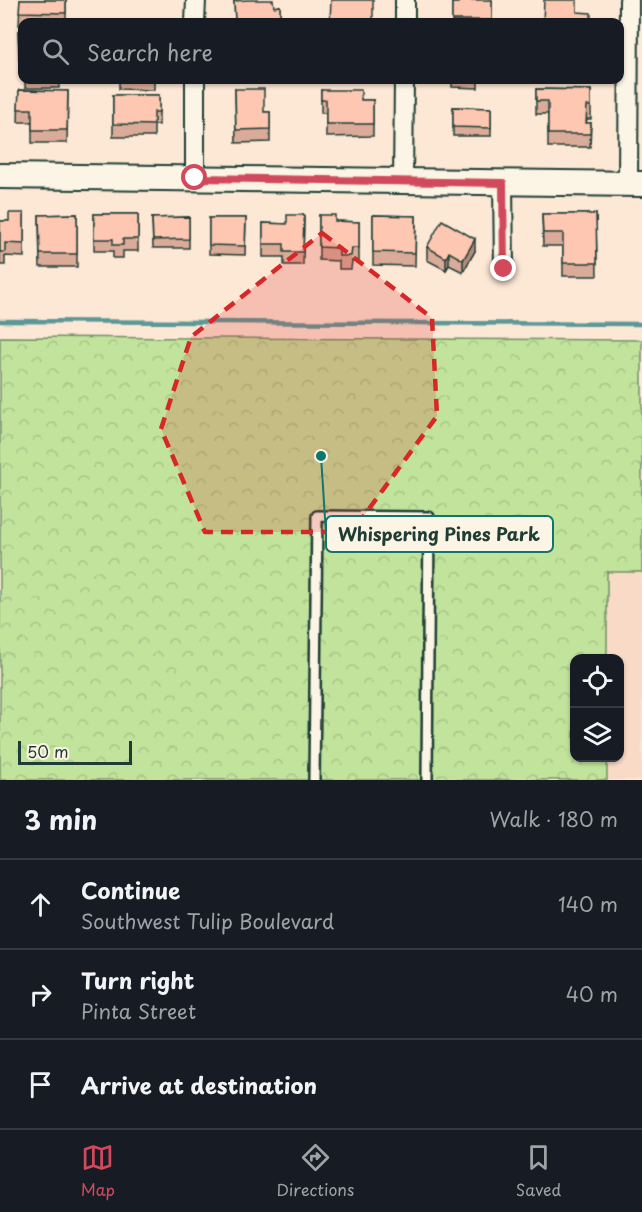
<!DOCTYPE html>
<html lang="en">
<head>
<meta charset="utf-8">
<style>
	body { margin:0; font-family:"Playpen Sans",sans-serif; background:#20242c; color:#f1f3f6 }
	.controls { position:absolute; right:18px; bottom:18px; display:grid; overflow:hidden; border-radius:12px; box-shadow:0 2px 4px #0004 }
	.controls button { width:54px; height:54px; display:grid; place-items:center; padding:0; border:0; border-bottom:2px solid #363941; background:#171b24; color:#f1f3f6; font:30px sans-serif }
	.scale { position:absolute; left:18px; bottom:15px; width:114px; box-sizing:border-box; padding-left:6px; border:3px solid #1f3d34; border-top:0; font-size:16px; line-height:21px; white-space:nowrap; color:#1f3d34; -webkit-text-stroke:4px #fcf5e5; paint-order:stroke }
	.stop { position:absolute; width:18px; height:18px; margin:-14px; border:4px solid #d1495b; border-radius:50%; background:#fff }
	.stop.end { background:#d1495b; border-color:#fff; box-shadow:0 2px 6px #0008 }
	.list { margin:0; padding:0; list-style:none }
	h2 { display:flex; justify-content:space-between; align-items:center; height:78px; margin:0; padding:0 24px; font-size:26px }
	h2 small { font-size:20px; font-weight:400; color:#9ea1a6 }
	.list li { display:grid; grid-template-columns:39px 1fr auto; gap:18px; align-items:center; box-sizing:border-box; height:90px; padding:0 24px; border-top:2px solid #363941 }
	.list b { display:block; font-size:22px; white-space:nowrap }
	.list p { margin:0; font-size:20px; white-space:nowrap; color:#9ea1a6 }
	.list em { font-size:20px; font-style:normal; color:#9ea1a6 }
	.icon { flex:none; width:33px; height:33px; fill:none; stroke:currentColor; stroke-width:2; stroke-linecap:round; stroke-linejoin:round }
	.map { position:relative; flex:none; width:642px; height:780px; overflow:hidden }
	.search { position:absolute; background:#171b24; box-shadow:0 2px 4px #0004; left:18px; right:18px; top:18px; height:66px; display:flex; align-items:center; gap:15px; box-sizing:border-box; padding:0 21px; border-radius:12px; color:#9ea1a6; font-size:22px }
	.sheet { height:348px; background:#171b24 }
	nav { display:flex; justify-content:space-around; align-items:center; box-sizing:border-box; height:84px; border-top:2px solid #363941; background:#171b24; font-size:16px; color:#9ea1a6 }
	nav a { display:grid; justify-items:center; gap:3px }
	nav .on { color:#d1495b }
	.map>svg:first-child { display:block }
</style>
</head>
<body>
<div class="map">
<svg width="642" height="780" viewBox="0 0 642 780">
	<defs>
		<pattern id="forest-crowns" width="20" height="18" patternUnits="userSpaceOnUse" patternTransform="scale(1.5)"><rect width="20" height="18" fill="#c1e39c"/><path d="M2 6a3 3 0 1 1 6 0M12 15a3 3 0 1 1 6 0" fill="none" stroke="#a5c487"/></pattern>
	</defs>
	<rect width="100%" height="100%" fill="#fde7d5"/>
	<filter id="ink" filterUnits="userSpaceOnUse"><feTurbulence type="fractalNoise" baseFrequency=".0167" numOctaves="2"/><feDisplacementMap in="SourceGraphic" scale="12" xChannelSelector="R" yChannelSelector="G"/><feConvolveMatrix kernelMatrix="1 2 1 2 8 2 1 2 1" color-interpolation-filters="sRGB"/></filter>
	<g filter="url(#ink)">
		<path fill="#f9dac7" d="M 607,572 L 642,572 L 642,780 L 607,780 L 607,758 L 620,758 L 620,658 L 607,658 Z"/>
		<path fill="url(#forest-crowns)" stroke="#709068" stroke-width="1.5" d="M 0,337 L 642,340 L 642,572 L 607,572 L 607,658 L 574,658 L 574,758 L 607,758 L 607,780 L 0,780 Z"/>
		<g fill="none" stroke-linecap="round" stroke-linejoin="round">
			<path stroke="#5b9898" stroke-width="4.5" d="M 0,321 L 642,324"/>
			<defs>
				<path id="lane" d="M 314,780 L 317,516 L 429,517 L 427,780"/>
				<g id="street">
					<path d="M 195,22 L 196,0"/>
					<path d="M 405,22 L 405,0"/>
					<path d="M 195,178 L 195,80"/>
					<path d="M 403,182 L 404,80"/>
					<path d="M 503,183 L 504,269"/>
					<path d="M 628,184 L 629,0"/>
				</g>
				<path id="secondary" d="M 0,176 L 642,184"/>
			</defs>
			<use href="#lane" stroke="#1f3d34" stroke-width="14"/>
			<use href="#street" stroke="#1f3d34" stroke-width="22"/>
			<use href="#secondary" stroke="#1f3d34" stroke-width="28"/>
			<use href="#lane" stroke="#fcf5e5" stroke-width="9"/>
			<use href="#street" stroke="#fcf5e5" stroke-width="18"/>
			<use href="#secondary" stroke="#fcf5e5" stroke-width="24"/>
		</g>
		<g fill="#daab98" stroke="#1f3d34" stroke-width="1.5">
			<path d="M 20,0 L 66,0 L 66,22 L 22,22 L 22,25 L 19,25 Z"/>
			<path d="M 492,0 L 492,22 L 452,22 L 452,3 Z"/>
			<path d="M 234,1 L 274,7 L 280,6 L 280,22 L 235,22 Z"/>
			<path d="M 18,31 L 22,31 L 22,61 L 19,61 Z"/>
			<rect x="25" y="80" width="34" height="8"/>
			<path d="M 119,80 L 154,80 L 154,90 L 119,89 Z"/>
			<path d="M 452,80 L 478,80 L 478,88 L 452,87 Z"/>
			<path d="M 235,89 L 264,112 L 270,112 L 270,142 L 236,143 Z"/>
			<path d="M 536,89 L 591,90 L 591,119 L 587,119 L 586,123 L 591,123 L 590,147 L 548,147 L 548,114 L 536,114 Z"/>
			<path d="M 19,90 L 68,91 L 67,143 L 32,143 L 32,122 L 18,122 Z"/>
			<path d="M 321,90 L 361,100 L 373,100 L 373,136 L 326,137 L 326,113 L 321,113 Z"/>
			<path d="M 113,95 L 159,95 L 159,125 L 154,125 L 154,137 L 113,137 Z"/>
			<path d="M 453,107 L 491,108 L 491,136 L 453,136 Z"/>
			<path d="M 24,213 L 24,257 L 5,256 L 5,265 L 0,265 L 0,221 L 9,221 Z"/>
			<path d="M 77,214 L 77,267 L 40,267 L 39,215 Z"/>
			<path d="M 94,214 L 138,214 L 138,251 L 123,251 L 123,258 L 113,258 L 113,251 L 94,251 Z"/>
			<path d="M 542,214 L 596,214 L 597,276 L 563,276 L 563,246 L 543,246 Z"/>
			<path d="M 304,215 L 303,265 L 284,265 L 284,257 L 263,257 L 263,223 L 287,224 Z"/>
			<path d="M 319,215 L 335,221 L 359,222 L 359,261 L 352,261 L 351,269 L 339,269 L 339,261 L 319,260 Z"/>
			<path d="M 373,215 L 416,216 L 415,266 L 373,265 Z"/>
			<path d="M 189,217 L 189,248 L 153,248 L 152,218 Z"/>
			<path d="M 209,218 L 246,218 L 245,255 L 209,254 Z"/>
			<path d="M 427,247 L 475,251 L 463,272 L 449,265 L 446,270 L 427,260 Z"/>
		</g>
		<g fill="#b28b7c" stroke="#1f3d34" stroke-width="1.5">
			<path d="M 475,239 L 475,251 L 463,272 L 463,260 Z"/>
			<path d="M 449,252 L 449,265 L 446,270 L 446,258 Z"/>
		</g>
		<g fill="#fec7b1" stroke="#1f3d34" stroke-width="1.5">
			<path d="M 20,0 L 66,0 L 66,13 L 19,12 Z"/>
			<path d="M 248,0 L 273,0 L 274,7 L 280,6 L 280,18 L 235,19 L 234,1 Z"/>
			<path d="M 331,0 L 373,0 L 373,22 L 330,22 Z"/>
			<path d="M 458,0 L 492,0 L 492,20 L 452,20 L 452,3 L 458,3 Z"/>
			<path d="M 544,0 L 577,0 L 577,12 L 591,13 L 591,22 L 543,22 Z"/>
			<path d="M 18,31 L 22,31 L 22,48 L 19,48 Z"/>
			<path d="M 235,89 L 264,89 L 264,112 L 270,112 L 270,129 L 236,130 Z"/>
			<path d="M 536,89 L 591,90 L 591,106 L 587,106 L 586,123 L 591,123 L 590,134 L 548,134 L 548,101 L 536,101 Z"/>
			<path d="M 19,90 L 68,91 L 67,130 L 32,130 L 32,109 L 18,109 Z"/>
			<path d="M 321,90 L 361,90 L 361,100 L 373,100 L 373,124 L 326,124 L 326,100 L 321,100 Z"/>
			<path d="M 113,95 L 159,95 L 159,112 L 154,112 L 154,125 L 113,124 Z"/>
			<path d="M 453,107 L 491,108 L 491,128 L 453,127 Z"/>
			<path d="M 9,213 L 24,213 L 24,244 L 5,243 L 5,252 L 0,252 L 0,221 L 9,221 Z"/>
			<path d="M 77,214 L 77,254 L 40,254 L 39,215 Z"/>
			<path d="M 94,214 L 138,214 L 138,239 L 123,239 L 123,245 L 113,245 L 113,239 L 94,239 Z"/>
			<path d="M 542,214 L 596,214 L 597,263 L 563,263 L 563,233 L 543,233 Z"/>
			<path d="M 287,215 L 304,215 L 303,252 L 284,252 L 284,244 L 263,244 L 263,223 L 287,224 Z"/>
			<path d="M 319,215 L 335,215 L 335,221 L 359,222 L 359,248 L 352,248 L 351,256 L 339,256 L 339,248 L 319,247 Z"/>
			<path d="M 373,215 L 416,216 L 415,253 L 373,252 Z"/>
			<path d="M 189,217 L 189,239 L 153,240 L 152,218 Z"/>
			<path d="M 209,218 L 246,218 L 245,246 L 209,245 Z"/>
			<path d="M 442,220 L 475,239 L 463,260 L 449,252 L 446,258 L 427,247 Z"/>
		</g>
	</g>
	<g fill="none" stroke-linecap="round" stroke-linejoin="round" filter="url(#ink)">
		<path stroke="#d1495b" stroke-width="8" d="M 195,178 L 503,183 L 504,269"/>
	</g>
	<path fill="#d62828" fill-opacity="0.2" stroke="#d62828" stroke-width="4.5" stroke-dasharray="12 8" stroke-linejoin="round" d="M 322,233 L 432,318 L 437,416 L 352,532 L 205,532 L 161,429 L 191,337 Z"/>
	<path fill="none" stroke="#0f766e" stroke-width="2" d="M321 456L326 534"/>
	<circle fill="#0f766e" stroke="#fcf5e5" stroke-width="2" cx="321" cy="456" r="6"/>
	<rect fill="#fcf5e5" stroke="#0f766e" stroke-width="2" x="326" y="516" width="227" height="36" rx="6"/>
	<g font-size="18" text-anchor="middle" font-weight="bold" fill="#1f3d34">
		<text x="439" y="541">Whispering Pines Park</text>
	</g>
</svg>
<div class="controls">
<button><svg class="icon" aria-label="locate" viewBox="0 0 24 24"><circle cx="12" cy="12" r="6"/><path d="M12 2v4M12 18v4M2 12h4M18 12h4"/></svg></button>
<button><svg class="icon" aria-label="layers" viewBox="0 0 24 24"><path d="M12 4l9 5-9 5-9-5zM3 14l9 5 9-5"/></svg></button>
</div>
<div class="scale">50 m</div>
<div class="stop" style="left:195px;top:178px"></div>
<div class="stop end" style="left:504px;top:269px"></div>
<div class="search"><svg class="icon" aria-label="search" viewBox="0 0 24 24"><circle cx="10" cy="10" r="6"/><path d="M15 15l6 6"/></svg>Search here</div>
</div>
<section class="sheet">
<h2>3 min<small>Walk · 180 m</small></h2>
<ul class="list">
<li><svg class="icon" aria-label="ahead" viewBox="0 0 24 24"><path d="M12 20V5M6 11l6-6 6 6"/></svg><div><b>Continue</b><p>Southwest Tulip Boulevard</p></div><em>140 m</em></li>
<li><svg class="icon" aria-label="right" viewBox="0 0 24 24"><path d="M7 20v-9h11M14 6l5 5-5 5"/></svg><div><b>Turn right</b><p>Pinta Street</p></div><em>40 m</em></li>
<li><svg class="icon" aria-label="arrive" viewBox="0 0 24 24"><path d="M6 21V4h12l-3 4 3 4H6"/></svg><div><b>Arrive at destination</b></div></li>
</ul>
</section>
<nav>
<a class="on"><svg class="icon" aria-label="map" viewBox="0 0 24 24"><path d="M3 6l6-2 6 2 6-2v14l-6 2-6-2-6 2zM9 4v14M15 6v14"/></svg>Map</a>
<a><svg class="icon" aria-label="directions" viewBox="0 0 24 24"><path d="M12 3l9 9-9 9-9-9zM9 14v-3h6M13 9l2 2-2 2"/></svg>Directions</a>
<a><svg class="icon" aria-label="saved" viewBox="0 0 24 24"><path d="M7 4h10v16l-5-4-5 4z"/></svg>Saved</a>
</nav>
</body>
</html>
